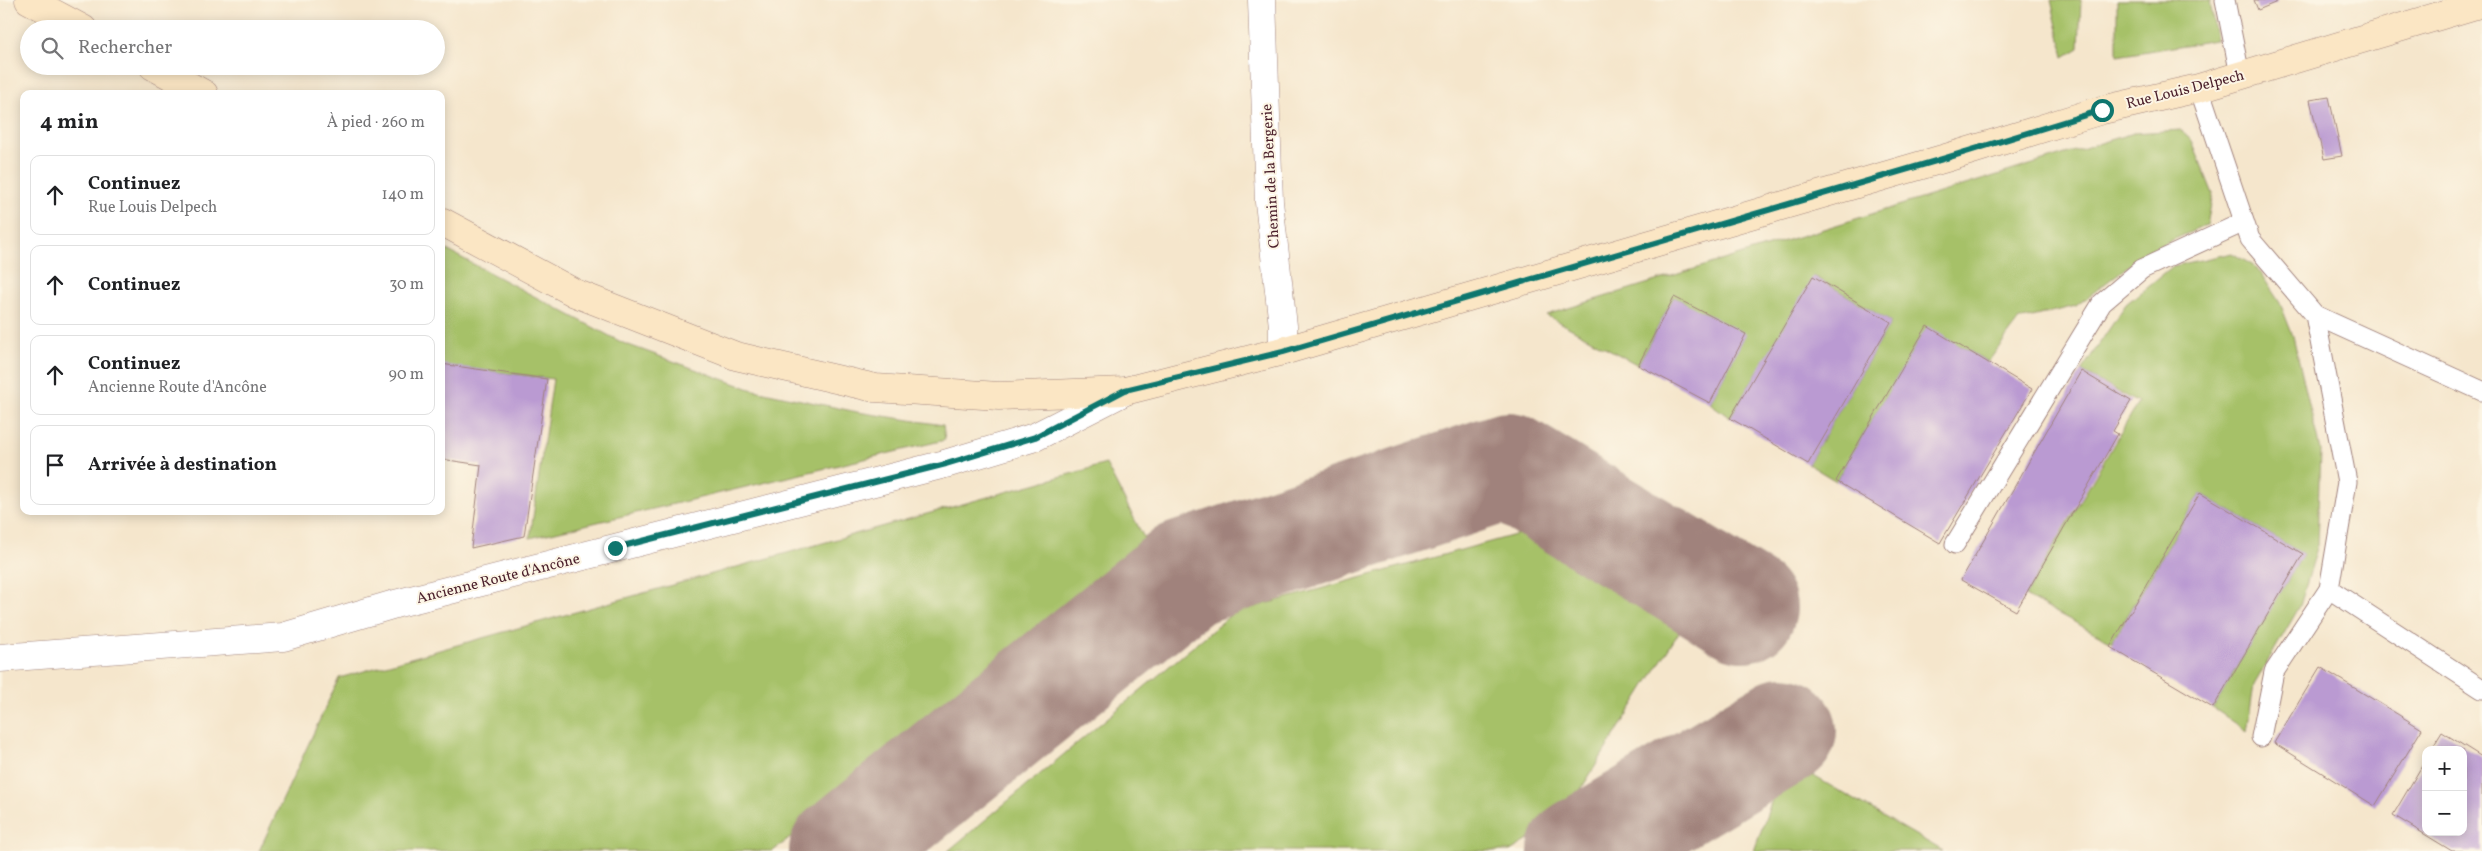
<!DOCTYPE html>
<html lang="fr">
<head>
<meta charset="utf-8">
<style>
	body { margin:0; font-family:Vollkorn,serif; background:#f2f2f2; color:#202124 }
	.controls { position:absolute; right:15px; bottom:15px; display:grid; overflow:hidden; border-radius:10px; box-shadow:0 2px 12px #0003 }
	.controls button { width:45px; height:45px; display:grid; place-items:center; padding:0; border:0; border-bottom:1px solid #e0e0e0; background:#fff; color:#202124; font:25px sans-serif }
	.stop { position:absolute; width:15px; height:15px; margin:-11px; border:4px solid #0f766e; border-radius:50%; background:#fff }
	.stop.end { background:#0f766e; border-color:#fff; box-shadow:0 1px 5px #0008 }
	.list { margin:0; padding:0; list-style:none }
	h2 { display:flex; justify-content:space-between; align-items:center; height:65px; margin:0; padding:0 20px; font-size:21px }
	h2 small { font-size:16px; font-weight:400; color:#757577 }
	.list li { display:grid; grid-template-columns:32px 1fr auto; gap:15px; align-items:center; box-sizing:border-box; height:80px; margin:0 10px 10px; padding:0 10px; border:1px solid #e0e0e0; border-radius:10px }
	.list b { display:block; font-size:19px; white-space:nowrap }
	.list p { margin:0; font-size:16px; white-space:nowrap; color:#757577 }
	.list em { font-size:16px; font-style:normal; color:#757577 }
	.icon { flex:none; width:28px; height:28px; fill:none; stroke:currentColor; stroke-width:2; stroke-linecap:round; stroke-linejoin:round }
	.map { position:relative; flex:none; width:2482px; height:851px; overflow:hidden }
	.search { position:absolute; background:#fff; box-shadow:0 2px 12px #0003; left:20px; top:20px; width:425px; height:55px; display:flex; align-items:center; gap:12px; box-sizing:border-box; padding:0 18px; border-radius:28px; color:#757577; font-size:19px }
	.panel { position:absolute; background:#fff; box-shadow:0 2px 12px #0003; left:20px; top:90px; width:425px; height:425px; border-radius:10px }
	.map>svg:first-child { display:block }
</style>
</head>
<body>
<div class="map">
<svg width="2482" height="851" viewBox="0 0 2482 851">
	<rect width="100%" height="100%" fill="#fcf5e5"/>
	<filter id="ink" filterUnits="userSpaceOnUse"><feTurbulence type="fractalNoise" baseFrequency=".02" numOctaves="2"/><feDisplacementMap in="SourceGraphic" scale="10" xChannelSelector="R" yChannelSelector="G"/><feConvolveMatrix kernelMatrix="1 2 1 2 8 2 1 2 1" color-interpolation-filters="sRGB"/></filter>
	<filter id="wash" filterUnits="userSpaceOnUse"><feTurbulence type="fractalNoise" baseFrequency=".0096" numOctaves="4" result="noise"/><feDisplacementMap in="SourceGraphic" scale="20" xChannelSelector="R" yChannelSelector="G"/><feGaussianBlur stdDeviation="1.12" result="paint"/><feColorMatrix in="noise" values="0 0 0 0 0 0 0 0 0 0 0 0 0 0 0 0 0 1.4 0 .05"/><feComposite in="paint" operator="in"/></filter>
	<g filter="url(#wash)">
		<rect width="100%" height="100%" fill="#f5e6cc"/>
		<g fill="#a6c167" stroke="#787049">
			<path d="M 2051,0 L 2081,0 L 2079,48 L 2064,57 Z"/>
			<path d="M 2117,0 L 2210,0 L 2216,40 L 2117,56 Z"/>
			<path d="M 2181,130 L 2191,139 L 2213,194 L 2207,225 L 2149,250 L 2076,306 L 2019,320 L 1988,362 L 1927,327 L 1836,481 L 1808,464 L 1891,322 L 1814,276 L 1730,418 L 1710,403 L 1745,335 L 1674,297 L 1638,365 L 1546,315 L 2133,133 Z"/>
			<path d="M 441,247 L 623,343 L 750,389 L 857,412 L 943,425 L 945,440 L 530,538 L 553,379 L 441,365 Z"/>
			<path d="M 2232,253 L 2257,268 L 2280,303 L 2293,336 L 2320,450 L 2317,548 L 2300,606 L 2254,685 L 2247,731 L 2213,708 L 2303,554 L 2200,493 L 2112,642 L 2025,596 L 2138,403 L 2081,371 L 2126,304 L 2173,266 Z"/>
			<path d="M 1106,464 L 1156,561 L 773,851 L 259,851 L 339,678 Z"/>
			<path d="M 1544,527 L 1686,621 L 1561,821 L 1510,851 L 948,851 L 1233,613 Z"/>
			<path d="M 1786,760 L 1943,851 L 1754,851 Z"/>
		</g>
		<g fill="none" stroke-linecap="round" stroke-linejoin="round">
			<g stroke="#a0827c" stroke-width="108">
				<path d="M 843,851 L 1185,574 L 1508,466 L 1743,608"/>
				<path d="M 1582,851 L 1783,731"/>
			</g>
		</g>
		<g id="blocks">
			<g fill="#ba9ad2">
				<path d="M 2254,0 L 2277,0 L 2277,2 L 2258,10 Z"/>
				<path d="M 2329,97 L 2342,156 L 2324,159 L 2310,100 Z"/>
				<path d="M 1813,276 L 1891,322 L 1808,464 L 1730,418 Z"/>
				<path d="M 1674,297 L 1746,334 L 1710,403 L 1638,365 Z"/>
				<path d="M 1927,326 L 2032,389 L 1940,543 L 1836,481 Z"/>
				<path d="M 441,364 L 547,379 L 524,536 L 471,548 L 481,465 L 441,459 Z"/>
				<path d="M 2081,371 L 2131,401 L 2113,431 L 2118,434 L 2016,611 L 1961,580 Z"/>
				<path d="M 2200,493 L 2303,554 L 2213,708 L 2110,647 Z"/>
				<path d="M 2320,667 L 2422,729 L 2375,806 L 2274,743 Z"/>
				<path d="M 2442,732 L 2482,757 L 2482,851 L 2452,851 L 2393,815 L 2426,759 L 2426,832 L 2463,832 L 2463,750 L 2431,750 Z"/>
			</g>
		</g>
	</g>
	<g filter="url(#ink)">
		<use href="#blocks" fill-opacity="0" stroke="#a0827c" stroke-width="1"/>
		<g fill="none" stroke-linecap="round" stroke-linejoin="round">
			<defs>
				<g id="lane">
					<path d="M 2225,0 L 2240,75"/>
					<path d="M 2199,88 L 2250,239 L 2315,315 L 2347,482 L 2329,589 L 2274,672 L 2261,737"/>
					<path d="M 2315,315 L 2482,391"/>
					<path d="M 1955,544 L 2102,303 L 2142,269 L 2244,222"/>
					<path d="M 2329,589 L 2482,689"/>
				</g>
				<g id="street">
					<path d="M 1262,0 L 1269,202 L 1283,326 L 1283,351"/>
					<path d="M 0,658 L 283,637 L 395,604 L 945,464 L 1035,437 L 1125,391"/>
				</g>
				<g id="secondary">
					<path d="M 29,0 L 83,29"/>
					<path d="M 153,66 L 204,94"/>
					<path d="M 441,221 L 575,293 L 736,356 L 875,388 L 999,396 L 1125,391 L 1283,351 L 1946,158 L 2102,110 L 2199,88 L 2482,3"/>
				</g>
			</defs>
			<use href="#lane" stroke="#a0827c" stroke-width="21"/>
			<use href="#street" stroke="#a0827c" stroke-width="29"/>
			<use href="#secondary" stroke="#a0827c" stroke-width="29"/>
			<use href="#lane" stroke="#fff" stroke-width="19"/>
			<use href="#street" stroke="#fff" stroke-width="28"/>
			<use href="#secondary" stroke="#fbe6c4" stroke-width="28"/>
		</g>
	</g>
	<g fill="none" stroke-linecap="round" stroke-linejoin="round" filter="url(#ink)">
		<path stroke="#0f766e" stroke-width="6" d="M 615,548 L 946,464 L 1035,437 L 1125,390 L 1283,352 L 1946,158 L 2102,110"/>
	</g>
	<g text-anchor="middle" stroke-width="4" stroke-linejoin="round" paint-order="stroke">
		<g font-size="15" fill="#4a1f2b" stroke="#fcf5e5">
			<text transform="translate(2185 89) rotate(-14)" y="5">Rue Louis Delpech</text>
			<text transform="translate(1270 176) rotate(-93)" y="5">Chemin de la Bergerie</text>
			<text transform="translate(498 578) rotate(-14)" y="5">Ancienne Route d'Ancône</text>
		</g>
	</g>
</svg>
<div class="controls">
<button>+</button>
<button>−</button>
</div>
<div class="stop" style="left:2102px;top:110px"></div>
<div class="stop end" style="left:615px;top:548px"></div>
<div class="search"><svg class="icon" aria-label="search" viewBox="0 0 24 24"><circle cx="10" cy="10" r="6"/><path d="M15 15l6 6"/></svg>Rechercher</div>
<section class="panel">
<h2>4 min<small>À pied · 260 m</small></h2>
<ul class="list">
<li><svg class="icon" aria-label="ahead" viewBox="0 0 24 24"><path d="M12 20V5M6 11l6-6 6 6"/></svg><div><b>Continuez</b><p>Rue Louis Delpech</p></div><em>140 m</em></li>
<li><svg class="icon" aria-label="ahead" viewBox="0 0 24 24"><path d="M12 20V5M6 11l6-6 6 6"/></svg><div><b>Continuez</b></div><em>30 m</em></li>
<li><svg class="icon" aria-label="ahead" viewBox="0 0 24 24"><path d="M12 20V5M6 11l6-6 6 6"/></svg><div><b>Continuez</b><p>Ancienne Route d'Ancône</p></div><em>90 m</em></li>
<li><svg class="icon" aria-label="arrive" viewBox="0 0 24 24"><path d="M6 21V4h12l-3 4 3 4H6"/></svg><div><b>Arrivée à destination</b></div></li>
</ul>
</section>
</div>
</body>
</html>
